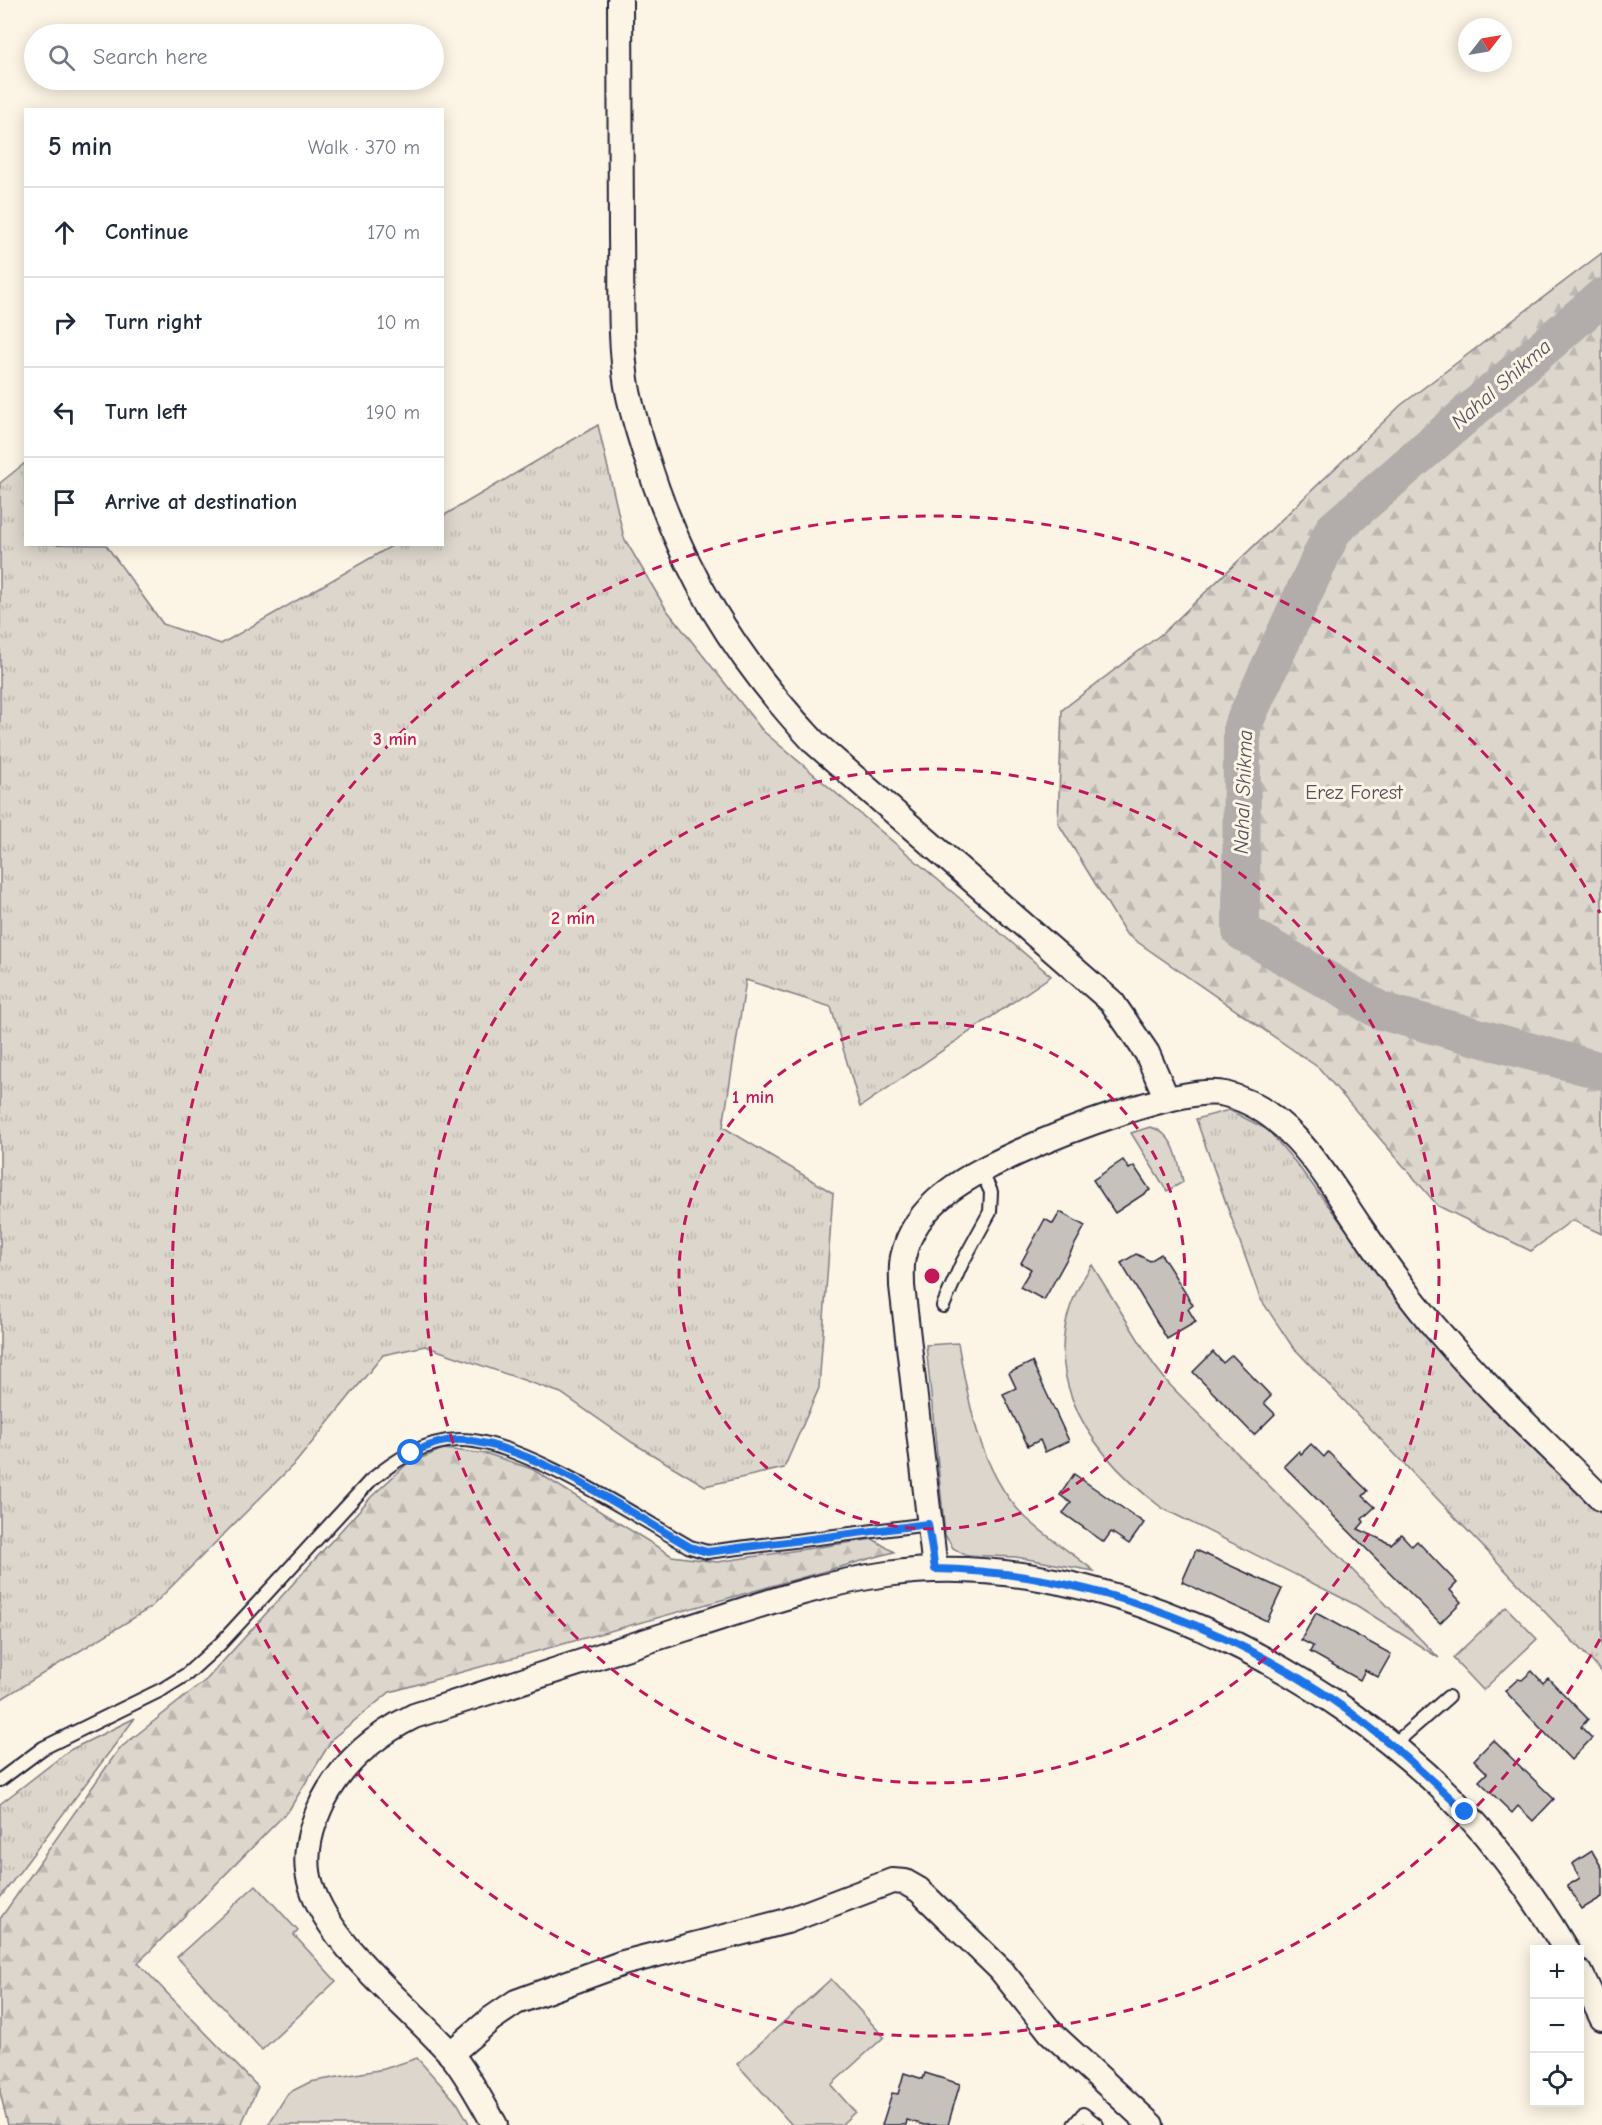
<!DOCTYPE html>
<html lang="en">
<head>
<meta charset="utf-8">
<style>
	body { margin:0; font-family:"Comic Neue",sans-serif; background:#f2f2f3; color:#1f2937 }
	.controls { position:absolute; right:18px; bottom:18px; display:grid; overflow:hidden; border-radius:0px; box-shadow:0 3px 15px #0003 }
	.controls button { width:54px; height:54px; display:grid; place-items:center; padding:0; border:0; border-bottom:2px solid #e0e1e3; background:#fff; color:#1f2937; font:30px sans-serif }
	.compass { position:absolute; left:1458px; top:18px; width:54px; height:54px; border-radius:50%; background:#fff; box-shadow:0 3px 15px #0003; rotate:59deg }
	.stop { position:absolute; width:18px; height:18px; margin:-14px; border:4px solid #1a73e8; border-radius:50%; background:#fff }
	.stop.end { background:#1a73e8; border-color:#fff; box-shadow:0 2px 6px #0008 }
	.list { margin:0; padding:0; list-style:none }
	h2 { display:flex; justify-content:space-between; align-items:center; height:78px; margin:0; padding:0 24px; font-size:26px }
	h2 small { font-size:20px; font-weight:400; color:#747a83 }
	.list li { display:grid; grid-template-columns:39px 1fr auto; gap:18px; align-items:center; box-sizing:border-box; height:90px; padding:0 24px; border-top:2px solid #e0e1e3 }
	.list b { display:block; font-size:22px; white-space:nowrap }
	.list em { font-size:20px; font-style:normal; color:#747a83 }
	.icon { flex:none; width:33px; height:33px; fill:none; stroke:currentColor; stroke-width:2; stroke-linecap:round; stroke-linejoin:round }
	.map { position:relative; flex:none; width:1602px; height:2125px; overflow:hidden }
	.search { position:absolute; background:#fff; box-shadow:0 3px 15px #0003; left:24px; top:24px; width:420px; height:66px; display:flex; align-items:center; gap:15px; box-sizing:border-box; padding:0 21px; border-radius:33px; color:#747a83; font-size:22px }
	.panel { position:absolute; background:#fff; box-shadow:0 3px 15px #0003; left:24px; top:108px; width:420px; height:438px; border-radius:0px }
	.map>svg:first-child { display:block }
</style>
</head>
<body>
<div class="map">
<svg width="1602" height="2125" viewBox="0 0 1602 2125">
	<defs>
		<pattern id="grass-tufts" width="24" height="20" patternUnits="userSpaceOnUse" patternTransform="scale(1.5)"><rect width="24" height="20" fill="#dcd6cc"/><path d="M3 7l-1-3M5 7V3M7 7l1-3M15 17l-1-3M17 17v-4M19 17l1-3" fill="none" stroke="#bcb7b0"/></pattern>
		<pattern id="forest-firs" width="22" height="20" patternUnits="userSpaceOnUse" patternTransform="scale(1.5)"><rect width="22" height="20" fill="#dcd6cc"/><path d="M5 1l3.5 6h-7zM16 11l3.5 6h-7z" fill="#bcb7b0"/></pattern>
	</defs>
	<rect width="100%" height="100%" fill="#fcf5e5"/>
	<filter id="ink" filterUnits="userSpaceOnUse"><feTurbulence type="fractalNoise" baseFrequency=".0167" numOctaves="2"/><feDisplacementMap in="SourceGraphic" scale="12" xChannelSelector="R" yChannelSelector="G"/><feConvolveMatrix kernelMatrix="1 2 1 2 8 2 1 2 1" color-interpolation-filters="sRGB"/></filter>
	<g filter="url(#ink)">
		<g fill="url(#grass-tufts)" stroke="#7f7c84" stroke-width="1.5">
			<path d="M 598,425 L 624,538 L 666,609 L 763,731 L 1051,976 L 860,1107 L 831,1007 L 746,980 L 723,1127 L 833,1193 L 819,1388 L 784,1468 L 705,1486 L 633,1443 L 561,1393 L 425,1346 L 383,1355 L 297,1461 L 150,1608 L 0,1700 L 0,483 L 25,463 L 26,544 L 106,545 L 163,624 L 221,644 L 393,545 L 442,544 L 443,516 Z"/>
			<path d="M 1229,1110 L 1268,1130 L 1296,1163 L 1427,1336 L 1602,1515 L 1602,1672 L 1292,1346 L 1260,1298 L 1196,1119 Z"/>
			<path d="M 135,1718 L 0,1898 L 0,1804 L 70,1750 Z"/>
		</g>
		<g fill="url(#forest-firs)" stroke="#7f7c84" stroke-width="1.5">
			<path d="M 1602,253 L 1602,1234 L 1572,1220 L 1531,1251 L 1438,1206 L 1319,1068 L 1126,934 L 1058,823 L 1062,710 L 1164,632 L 1401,405 Z"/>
			<path d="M 443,1449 L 488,1454 L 532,1469 L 672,1556 L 717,1562 L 873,1539 L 894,1552 L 390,1692 L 333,1738 L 289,1810 L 138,1963 L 258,2087 L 241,2125 L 8,2125 L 0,2092 L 0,1919 L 119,1749 L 207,1679 L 372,1496 L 407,1464 Z"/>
		</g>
		<g fill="#dcd6cc" stroke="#7f7c84" stroke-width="1.5">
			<path d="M 1150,1127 C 1175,1133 1178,1160 1183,1182 L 1167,1191 L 1131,1133 Z"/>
			<path d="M 1092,1265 L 1154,1365 L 1169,1384 L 1439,1658 L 1356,1605 L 1162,1508 C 1081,1447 1027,1359 1092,1265 Z"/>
			<path d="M 958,1343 C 968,1401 980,1470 1022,1514 C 1043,1535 1071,1552 1094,1571 L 1016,1557 L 965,1555 L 953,1548 L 945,1535 L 926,1345 Z"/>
			<path d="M 1506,1607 L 1537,1639 L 1483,1690 L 1453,1658 Z"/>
			<path d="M 256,1885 L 298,1931 L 294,1935 L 336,1981 L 262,2050 L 177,1957 Z"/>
			<path d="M 831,1979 L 884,2037 L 831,2085 L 855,2112 L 841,2125 L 792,2125 L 737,2064 Z"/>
			<path d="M 417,2058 L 458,2104 L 470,2125 L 268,2125 L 288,2093 L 310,2082 L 384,2069 Z"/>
		</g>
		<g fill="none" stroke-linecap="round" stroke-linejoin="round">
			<path stroke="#b2adab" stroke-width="38" d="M 1602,297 L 1333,530 L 1242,727 L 1241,931 L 1381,1011 L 1602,1071"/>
		</g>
		<g fill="#c6c1bb" stroke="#22223b" stroke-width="1.5">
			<path d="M 1123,1160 L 1129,1169 L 1134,1166 L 1150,1190 L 1115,1213 L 1093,1180 Z"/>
			<path d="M 1060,1212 L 1085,1226 L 1044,1300 L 1020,1287 L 1031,1269 L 1021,1263 L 1045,1219 L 1053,1224 Z"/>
			<path d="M 1136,1254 L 1150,1261 L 1161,1254 L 1193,1305 L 1188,1309 L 1196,1322 L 1167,1339 L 1121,1263 Z"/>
			<path d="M 1213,1352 L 1223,1363 L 1232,1355 L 1271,1396 L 1264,1403 L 1275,1414 L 1254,1435 L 1193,1372 Z"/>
			<path d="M 1032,1362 L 1069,1441 L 1045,1452 L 1040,1440 L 1028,1446 L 1003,1394 L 1016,1388 L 1009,1373 Z"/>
			<path d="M 1311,1444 L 1324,1457 L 1328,1452 L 1368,1491 L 1363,1496 L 1375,1507 L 1362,1519 L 1364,1522 L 1358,1529 L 1391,1544 L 1401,1534 L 1412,1546 L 1417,1541 L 1457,1583 L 1450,1590 L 1461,1602 L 1440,1623 L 1284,1466 L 1299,1451 L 1301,1454 Z"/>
			<path d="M 1074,1474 L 1144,1523 L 1129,1544 L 1111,1532 L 1104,1542 L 1063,1513 L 1071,1503 L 1060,1495 Z"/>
			<path d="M 1196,1550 L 1282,1589 L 1267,1621 L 1182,1582 Z"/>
			<path d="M 1316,1613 L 1391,1654 L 1378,1677 L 1365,1670 L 1360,1680 L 1310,1652 L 1313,1646 L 1301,1640 Z"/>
			<path d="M 1532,1671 L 1543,1683 L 1548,1678 L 1588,1719 L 1581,1727 L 1592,1738 L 1571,1760 L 1505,1691 L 1518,1679 L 1522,1680 Z"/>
			<path d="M 1493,1740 L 1554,1799 L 1533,1821 L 1518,1806 L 1512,1813 L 1479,1781 L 1487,1773 L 1474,1760 Z"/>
			<path d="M 1592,1851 L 1602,1868 L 1602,1897 L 1582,1909 L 1567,1886 L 1580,1878 L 1572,1864 Z"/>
			<path d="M 904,2073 L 923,2079 L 925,2073 L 960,2084 L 948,2125 L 924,2125 L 907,2120 L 906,2125 L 882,2125 L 892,2093 L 898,2094 Z"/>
		</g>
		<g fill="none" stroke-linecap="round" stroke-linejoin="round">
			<defs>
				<g id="service">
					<path d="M 943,1306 L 962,1263 L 990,1212 L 991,1192 L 981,1171"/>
					<path d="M 1392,1746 L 1448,1697"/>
					<path d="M 0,1780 L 43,1748 L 163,1689 L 187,1674 L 220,1644 L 370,1481 C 396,1459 425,1441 459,1440 C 518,1438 637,1517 690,1547 L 707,1552 L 929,1524"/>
					<path d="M 1074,2125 L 1083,2114 L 1097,2125"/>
				</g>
				<g id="minor">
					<path d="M 620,0 C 621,79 621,158 621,236 C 622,286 619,337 627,386 C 631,410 639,433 646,456 C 681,570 734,656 815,743 L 1112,1002 L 1147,1053 L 1167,1099"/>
					<path d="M 935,1569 L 902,1286 C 902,1277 901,1266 903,1257 C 915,1201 970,1175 1017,1153 C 1058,1134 1184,1084 1225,1094 C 1291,1110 1327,1179 1363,1231 C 1387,1266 1411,1300 1439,1332 C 1489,1391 1548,1444 1602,1499"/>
					<path d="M 1580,1972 L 1602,2018"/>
					<path d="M 450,2054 L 491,2019 L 516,2002 L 623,1963 L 787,1921 L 892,1881 L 905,1882 L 919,1890 L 1001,1970 L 1051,2033 L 1151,2125"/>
					<path d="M 495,2125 C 481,2101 467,2073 449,2052 C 407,2005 329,1945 311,1885 C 302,1857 311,1826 323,1801 C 343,1762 375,1735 414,1716 C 504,1687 594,1658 684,1629 C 751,1608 817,1584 887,1574 C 1089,1545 1329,1668 1465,1812 C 1504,1854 1537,1901 1566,1950"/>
				</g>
			</defs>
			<use href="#service" stroke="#22223b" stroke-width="16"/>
			<use href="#minor" stroke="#22223b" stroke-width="28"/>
			<use href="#service" stroke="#fcf5e5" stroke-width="12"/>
			<use href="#minor" stroke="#fcf5e5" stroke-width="24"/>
		</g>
	</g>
	<g fill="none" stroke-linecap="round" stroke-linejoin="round" filter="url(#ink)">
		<path stroke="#1a73e8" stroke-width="8" d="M 411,1453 C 428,1446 445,1438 464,1440 C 538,1448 625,1510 690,1547 L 707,1552 L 928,1524 L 935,1569 C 1092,1572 1255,1634 1377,1733 C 1408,1758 1437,1785 1465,1812"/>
	</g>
	<g fill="none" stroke="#c2185b" stroke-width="3" stroke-dasharray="10 8">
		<circle cx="932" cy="1276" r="253"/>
		<circle cx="932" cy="1276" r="507"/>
		<path d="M1600 1639A760 760 0 1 1 1600 913"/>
	</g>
	<g text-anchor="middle" stroke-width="6" stroke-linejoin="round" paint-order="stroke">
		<g font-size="20" fill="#504f5f" stroke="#fcf5e5">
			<text x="1354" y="799">Erez Forest</text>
		</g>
		<g font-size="21" font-style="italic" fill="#545362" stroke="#fcf5e5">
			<text transform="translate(1501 384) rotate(-41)" y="7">Nahal Shikma</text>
			<text transform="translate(1243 792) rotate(-88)" y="7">Nahal Shikma</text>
		</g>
	</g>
	<circle cx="932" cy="1276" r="9" fill="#c2185b" stroke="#fcf5e5" stroke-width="3"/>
	<g font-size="18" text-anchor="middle" font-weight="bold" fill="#c2185b" stroke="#fcf5e5" stroke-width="6" stroke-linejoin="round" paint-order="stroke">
		<text x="395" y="745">3 min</text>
		<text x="573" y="924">2 min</text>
		<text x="753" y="1103">1 min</text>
	</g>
</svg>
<div class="controls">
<button>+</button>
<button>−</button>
<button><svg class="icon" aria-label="locate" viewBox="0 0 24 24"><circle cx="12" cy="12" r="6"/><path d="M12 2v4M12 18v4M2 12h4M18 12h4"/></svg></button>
</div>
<svg class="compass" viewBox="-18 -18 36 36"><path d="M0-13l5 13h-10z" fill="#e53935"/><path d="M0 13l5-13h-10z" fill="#747a83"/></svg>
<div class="stop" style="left:411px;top:1453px"></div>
<div class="stop end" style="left:1465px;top:1812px"></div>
<div class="search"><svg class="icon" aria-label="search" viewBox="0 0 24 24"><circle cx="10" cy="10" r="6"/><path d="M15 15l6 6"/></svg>Search here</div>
<section class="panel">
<h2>5 min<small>Walk · 370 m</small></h2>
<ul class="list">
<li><svg class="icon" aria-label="ahead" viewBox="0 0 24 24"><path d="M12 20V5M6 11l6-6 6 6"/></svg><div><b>Continue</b></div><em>170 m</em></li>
<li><svg class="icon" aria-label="right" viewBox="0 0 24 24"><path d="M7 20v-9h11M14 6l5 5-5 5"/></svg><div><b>Turn right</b></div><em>10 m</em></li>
<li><svg class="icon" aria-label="left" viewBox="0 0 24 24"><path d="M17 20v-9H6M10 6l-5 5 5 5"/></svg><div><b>Turn left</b></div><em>190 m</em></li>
<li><svg class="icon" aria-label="arrive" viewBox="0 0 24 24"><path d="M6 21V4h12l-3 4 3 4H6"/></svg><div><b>Arrive at destination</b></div></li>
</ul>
</section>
</div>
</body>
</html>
